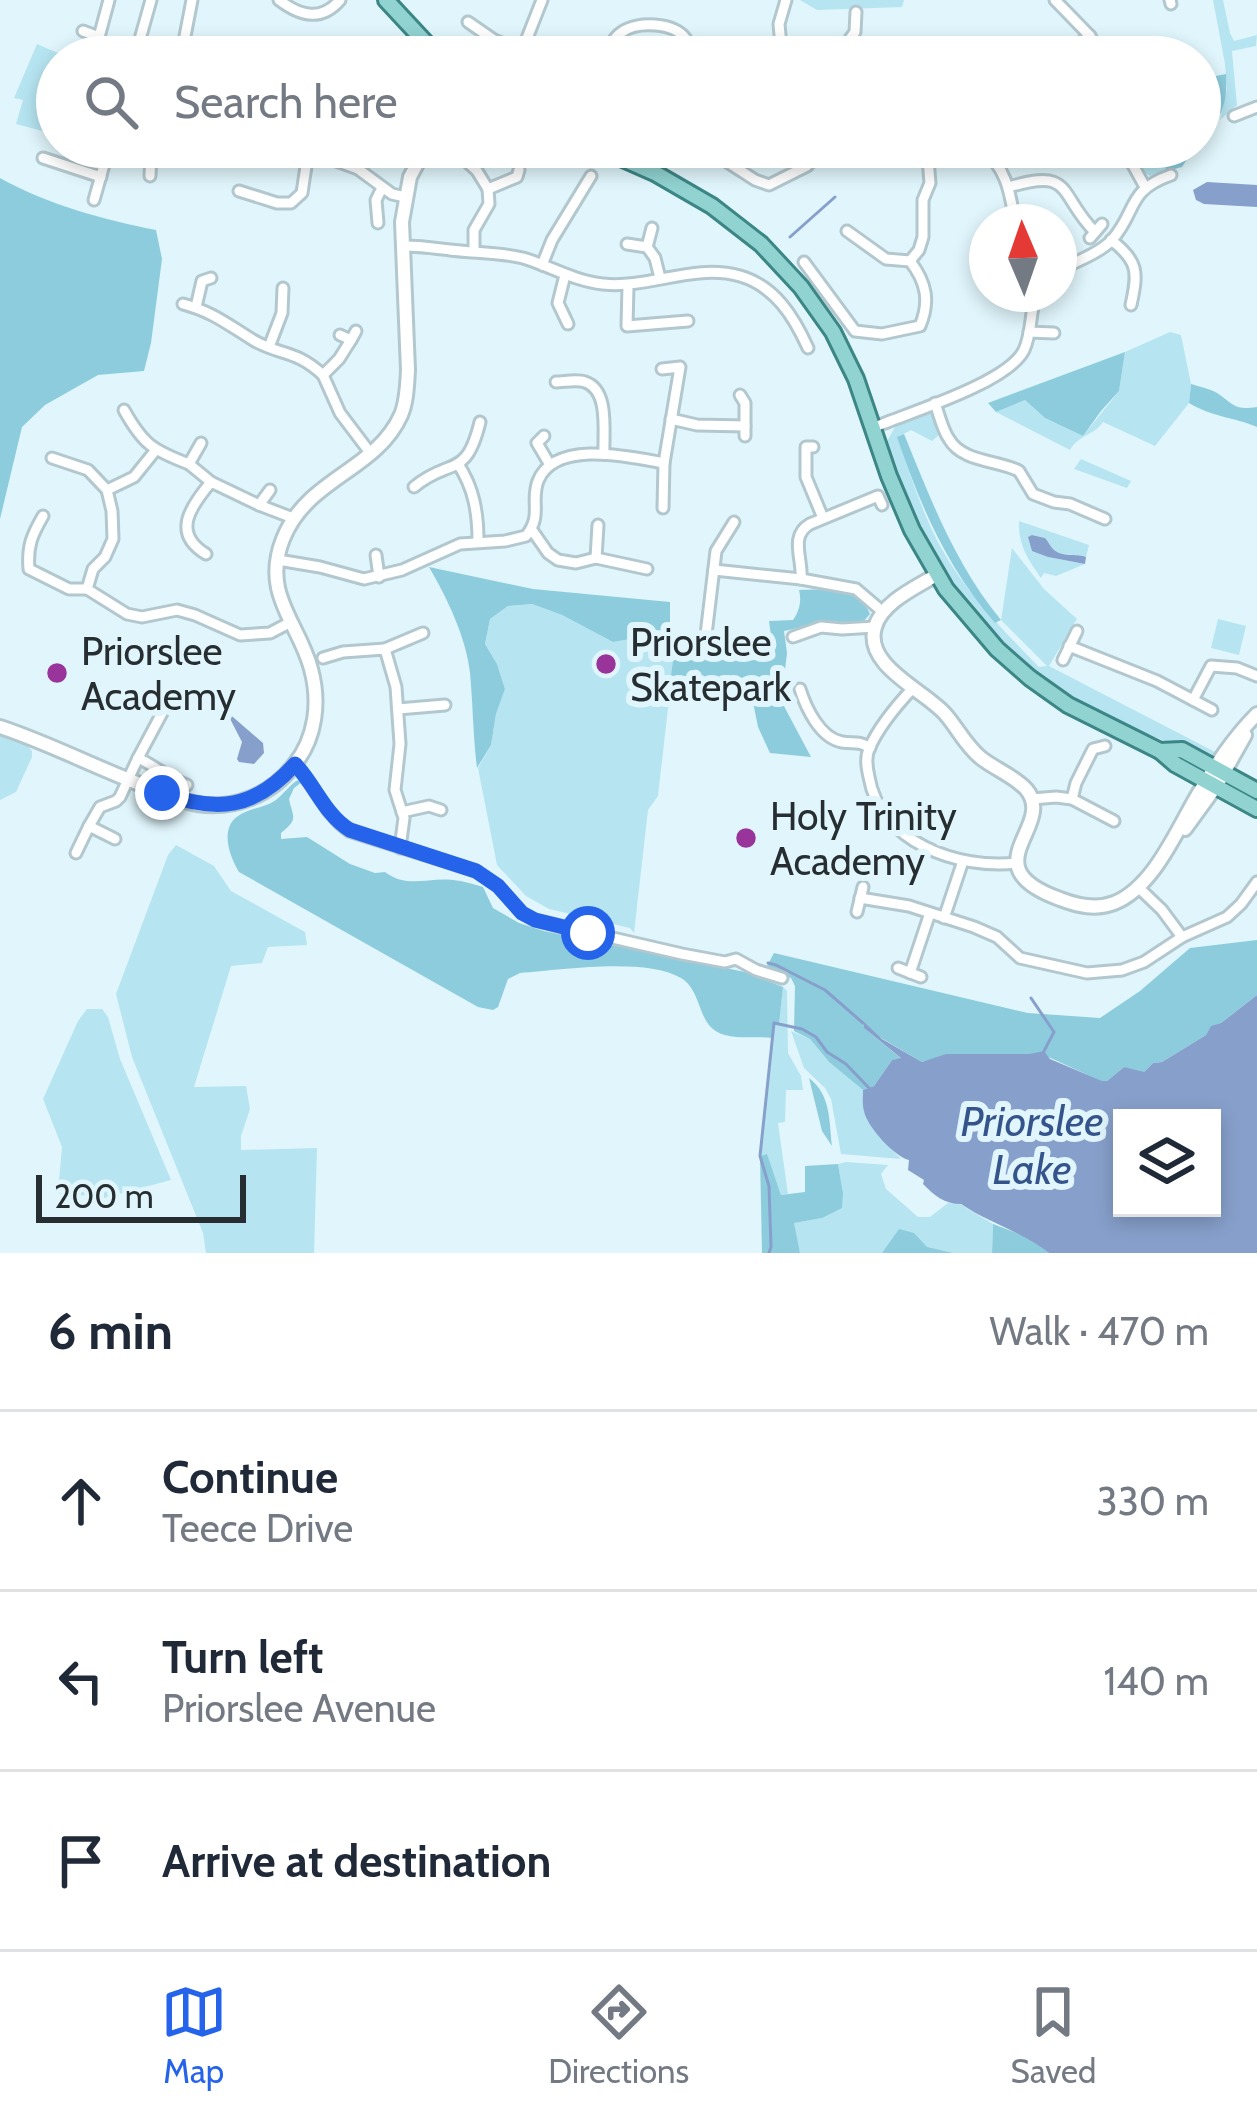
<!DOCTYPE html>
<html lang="en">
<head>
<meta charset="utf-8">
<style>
	body { margin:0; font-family:Cabin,sans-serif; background:#f2f2f3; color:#1f2937 }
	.controls { position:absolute; right:36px; bottom:36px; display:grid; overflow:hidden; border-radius:0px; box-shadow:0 6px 18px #0003 }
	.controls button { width:108px; height:108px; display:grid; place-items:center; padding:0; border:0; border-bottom:3px solid #e0e1e3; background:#fff; color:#1f2937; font:60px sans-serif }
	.compass { position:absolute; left:969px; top:204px; width:108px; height:108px; border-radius:50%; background:#fff; box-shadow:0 6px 18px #0003; rotate:358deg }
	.scale { position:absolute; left:36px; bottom:30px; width:210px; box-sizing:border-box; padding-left:12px; border:6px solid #262e31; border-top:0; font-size:33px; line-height:42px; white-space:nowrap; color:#262e31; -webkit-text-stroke:9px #e0f6fc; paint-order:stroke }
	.stop { position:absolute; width:36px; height:36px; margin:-27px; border:9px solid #2563eb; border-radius:50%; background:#fff }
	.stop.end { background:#2563eb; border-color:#fff; box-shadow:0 3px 12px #0008 }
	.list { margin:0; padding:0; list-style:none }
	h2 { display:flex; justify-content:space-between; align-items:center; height:156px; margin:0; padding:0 48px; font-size:51px }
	h2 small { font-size:39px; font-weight:400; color:#747a83 }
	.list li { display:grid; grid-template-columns:78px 1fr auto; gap:36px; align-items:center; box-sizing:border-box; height:180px; padding:0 48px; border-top:3px solid #e0e1e3 }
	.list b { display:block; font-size:45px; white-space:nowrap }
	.list p { margin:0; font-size:39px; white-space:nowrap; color:#747a83 }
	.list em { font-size:39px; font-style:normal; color:#747a83 }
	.icon { flex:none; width:66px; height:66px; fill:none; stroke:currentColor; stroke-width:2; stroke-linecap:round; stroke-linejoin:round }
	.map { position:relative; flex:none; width:1257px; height:1253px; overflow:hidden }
	.search { position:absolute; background:#fff; box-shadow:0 6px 18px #0003; left:36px; right:36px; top:36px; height:132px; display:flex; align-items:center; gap:30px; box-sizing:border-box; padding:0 42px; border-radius:66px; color:#747a83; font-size:45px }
	.sheet { height:696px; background:#fff }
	nav { display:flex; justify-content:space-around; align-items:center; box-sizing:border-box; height:168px; border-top:3px solid #e0e1e3; background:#fff; font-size:33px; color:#747a83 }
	nav a { display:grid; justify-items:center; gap:6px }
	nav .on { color:#2563eb }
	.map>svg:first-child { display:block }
</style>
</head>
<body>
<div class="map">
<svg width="1257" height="1253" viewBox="0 0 1257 1253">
	<rect width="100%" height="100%" fill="#e0f6fc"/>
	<g fill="#b6e5f1">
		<path d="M 800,0 L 904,0 L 902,7 L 817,10 Z"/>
		<path d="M 1213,0 L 1223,0 L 1230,33 L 1234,41 L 1257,35 L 1256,46 L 1232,51 L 1237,105 L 1220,120 L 1227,89 L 1225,64 Z"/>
		<path d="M 37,44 L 67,57 L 57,57 L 56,88 L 42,86 L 42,99 L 56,103 L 54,112 L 49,109 L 46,122 L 54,122 L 50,133 L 16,124 L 23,100 L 14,98 Z"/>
		<path d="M 1134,147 L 1158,147 L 1167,171 L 1150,176 L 1142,171 Z"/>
		<path d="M 1170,332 L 1181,335 L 1191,384 L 1189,403 L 1155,446 L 1103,422 C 1095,435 1078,435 1070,450 L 996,412 L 1025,400 L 1045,418 L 1083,436 L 1119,391 L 1125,352 Z"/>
		<path d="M 923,410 L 932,413 L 939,426 L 939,435 L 932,441 L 911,430 L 898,437 C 910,475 923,516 943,551 C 968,595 1004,631 1039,667 L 1047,666 L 1001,620 L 1012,548 L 1044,589 L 1077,619 L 1049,666 L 1217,753 L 1207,759 C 1136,728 1054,699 997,645 C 942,592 911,515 885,445 L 896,425 Z"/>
		<path d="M 1081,459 L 1131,481 L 1127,488 L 1074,469 Z"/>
		<path d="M 1019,521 L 1089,545 L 1086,557 C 1076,553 1061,558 1053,549 C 1050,546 1048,541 1045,538 L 1032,535 L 1048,557 L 1085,564 L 1056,576 L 1044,573 L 1041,578 C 1028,559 1018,545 1019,521 Z"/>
		<path d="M 532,604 L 562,615 L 613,642 L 659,634 L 670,624 L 676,638 L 658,796 L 648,810 L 634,933 L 630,928 L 549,909 L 526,896 L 497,865 L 478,768 L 491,745 L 496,714 L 505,689 L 497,664 L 485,644 L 490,619 L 508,606 Z"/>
		<path d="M 1218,619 L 1246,626 L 1239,655 L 1211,648 Z"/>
		<path d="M 0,734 L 27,745 L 32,751 L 32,757 L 16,792 L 0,800 Z"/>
		<path d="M 176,845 L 214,866 L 231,891 L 305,932 L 307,945 L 268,947 L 262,963 L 231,966 L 194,1087 L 246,1086 L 250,1109 L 241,1136 L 241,1150 L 317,1148 L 314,1253 L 206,1253 L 203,1233 L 132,1057 L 116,994 L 168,855 Z"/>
		<path d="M 783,987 L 787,991 L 788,1053 L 801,1076 L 803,1090 L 786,1090 L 785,1122 L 778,1123 L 788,1194 L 781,1195 L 767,1155 L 760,1156 L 774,1023 L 779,1023 Z"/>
		<path d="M 87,1009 L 102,1009 L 108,1017 L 120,1059 L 171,1180 L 104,1198 L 102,1194 L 61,1197 L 58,1192 L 62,1147 L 43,1099 L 78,1021 Z"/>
		<path d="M 791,1031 L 810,1039 L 829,1062 L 863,1090 C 864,1127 878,1134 901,1159 L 841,1154 L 831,1099 L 825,1088 L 804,1068 Z"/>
		<path d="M 846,1162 L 888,1165 L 881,1174 L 886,1189 L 918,1217 L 930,1217 L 948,1203 L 960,1204 L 993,1224 L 992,1253 L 800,1253 L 793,1223 L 822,1218 L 843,1193 L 838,1164 Z"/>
	</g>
	<g fill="#8dccdd">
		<path d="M 1226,74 C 1228,105 1221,119 1200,141 L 1200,79 Z"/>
		<path d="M 1158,147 L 1195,147 L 1182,167 L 1167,171 Z"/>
		<path d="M 0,178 C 49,205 101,219 156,230 L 162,259 L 151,343 L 144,371 L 98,375 L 45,405 L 22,427 L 0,519 Z"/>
		<path d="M 1125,352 L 1119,391 L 1101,411 L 1083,436 L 1045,418 L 1025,400 L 996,412 L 988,403 Z"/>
		<path d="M 1191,384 C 1200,387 1213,389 1220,395 C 1235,406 1236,410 1257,407 L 1257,427 C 1234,417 1215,418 1189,403 Z"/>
		<path d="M 904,434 C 931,500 955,564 1001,620 L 995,623 C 946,566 921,507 897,437 Z"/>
		<path d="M 429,567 L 533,589 L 670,602 L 670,624 L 659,634 L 613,642 L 562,615 L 532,604 L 508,606 L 490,619 L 485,644 L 497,664 L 505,689 L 496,714 L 491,745 L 477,768 C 473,736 473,705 470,673 C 466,637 447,598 429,567 Z"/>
		<path d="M 799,590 C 824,589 860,587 870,614 L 863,622 L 822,623 L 784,631 L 787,653 L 782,696 L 785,708 L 811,757 L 770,753 L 758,727 L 754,707 L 700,676 L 671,676 L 676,638 C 691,642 699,651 712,656 C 731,664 755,660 774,658 L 769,621 L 793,620 C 799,612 802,601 799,590 Z"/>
		<path d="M 298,780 L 302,782 L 294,788 L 289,799 C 293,818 299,818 281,833 L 281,839 L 307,837 L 350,864 L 375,873 L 385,872 C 407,889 428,877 453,880 C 463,881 473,884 483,887 L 493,908 L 519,923 L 544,931 L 745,972 L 783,987 L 779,1024 L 774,1024 L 772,1038 C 757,1036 740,1039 725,1035 C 696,1028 704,992 681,978 C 645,957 561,970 520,973 L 508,979 L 498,1007 L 493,1010 L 478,1007 L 239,872 C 230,857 219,829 238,816 C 249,808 265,808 276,800 C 284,794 289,785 298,780 Z"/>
		<path d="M 1257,940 L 1257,995 L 1221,1023 L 1211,1027 L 1206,1035 L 1162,1062 L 1153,1063 L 1144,1072 L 1138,1073 L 1124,1067 L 1107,1081 L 1101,1081 L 1044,1055 L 956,1054 L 922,1062 L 864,1028 L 902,1059 L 892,1060 L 874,1086 L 863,1090 L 829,1062 L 810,1039 L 794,1031 L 795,986 L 791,978 L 766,968 L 774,953 L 1028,1013 L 1100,1018 L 1140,991 L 1190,948 Z"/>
		<path d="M 809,1078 C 831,1095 829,1120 832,1146 L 822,1131 Z"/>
		<path d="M 767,1154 L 781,1195 L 805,1192 L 805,1166 L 838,1164 L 843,1193 L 842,1208 L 822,1218 L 794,1223 L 800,1253 L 762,1253 L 760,1156 Z"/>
		<path d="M 993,1224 L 1032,1239 L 1049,1253 L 992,1253 Z"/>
		<path d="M 899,1229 L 914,1233 L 927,1247 L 953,1253 L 882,1253 Z"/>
	</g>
	<g fill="#87a0cb" fill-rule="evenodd">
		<path d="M 1207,182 L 1257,185 L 1257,207 L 1204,204 L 1196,200 L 1193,190 Z"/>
		<path d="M 1032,535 L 1045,538 C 1048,541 1050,546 1053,549 C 1062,558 1076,553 1086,557 L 1085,564 L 1048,557 L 1032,551 L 1028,537 Z"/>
		<path d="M 226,711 L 263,743 L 264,753 L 254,764 L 239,762 L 237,759 L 242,742 Z"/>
		<path d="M 1257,995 L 1257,1253 L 1049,1253 C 1023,1232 989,1223 961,1204 C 944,1204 935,1196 923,1184 L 924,1180 L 908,1170 L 909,1160 C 895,1157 867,1127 864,1111 C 862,1104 863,1097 863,1090 L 874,1086 L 892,1060 L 901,1058 L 864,1028 L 864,1022 L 882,1039 L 922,1062 L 946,1054 L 1030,1054 L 1044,1051 L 1050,1059 L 1102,1081 L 1107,1081 L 1124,1067 L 1144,1072 L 1153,1063 L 1162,1062 L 1206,1035 L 1211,1026 L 1221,1023 ZM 1122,1118 L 1212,1118 L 1212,1208 L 1122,1208 Z"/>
	</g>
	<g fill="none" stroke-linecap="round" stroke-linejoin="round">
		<g stroke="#87a0cb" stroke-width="3">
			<path d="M 790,237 L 835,197"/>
			<path d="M 768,963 L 776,965 L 825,990 L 863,1023"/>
			<path d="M 1031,998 L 1054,1032 L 1044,1051"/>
			<path d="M 769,1253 L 771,1247 L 769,1186 L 760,1156 L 774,1023 L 802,1029 L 816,1037 L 827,1052 L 846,1064 L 869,1088"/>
		</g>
		<defs>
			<g id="street">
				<path d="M 279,0 C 300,16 321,22 340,0"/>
				<path d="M 1055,0 L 1090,36 L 1101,57"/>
				<path d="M 1170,0 L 1171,4"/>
				<path d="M 468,22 L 494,40 L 522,51 L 520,57"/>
				<path d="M 83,31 L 99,37 L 109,0"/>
				<path d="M 522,51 L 542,0"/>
				<path d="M 135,57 L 151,0"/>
				<path d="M 181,57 L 192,0"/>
				<path d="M 607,57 C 610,47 612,39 622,32 C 637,21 674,22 686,39 C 687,41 692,55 693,57"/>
				<path d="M 742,57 L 778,45"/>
				<path d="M 782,57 L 779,24 L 786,0"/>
				<path d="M 837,57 L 855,32 L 856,12"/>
				<path d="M 1060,57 L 1090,36"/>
				<path d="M 1234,116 L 1257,107"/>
				<path d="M 298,147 L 358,169 L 392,194 L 405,197"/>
				<path d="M 451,147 L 477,171 L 488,189 L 517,177 L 519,170"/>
				<path d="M 704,147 L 755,180 L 769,185 L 807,166 L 825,147"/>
				<path d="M 980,147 C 1006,166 1010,192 1015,222"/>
				<path d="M 1123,147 L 1145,187"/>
				<path d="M 43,158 L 101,177"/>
				<path d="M 150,176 L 151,154 L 180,159"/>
				<path d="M 1009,187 C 1074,167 1058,195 1095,232"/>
				<path d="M 239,191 L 277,203 L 291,203 L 302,193 L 308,153"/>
				<path d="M 94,200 L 109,147"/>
				<path d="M 378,223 L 376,200 L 382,188"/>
				<path d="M 1090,238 L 1102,224"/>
				<path d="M 1111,240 C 1139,261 1138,273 1131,305"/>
				<path d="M 627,244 L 647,247 L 652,228"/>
				<path d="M 404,246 C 420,246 434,248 450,250 C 474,253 499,252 523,258 C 550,266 574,281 603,284 C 649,289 694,263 740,276 C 775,286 794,317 808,348"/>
				<path d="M 647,247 L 655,258 L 660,278"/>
				<path d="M 474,251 L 474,230 L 489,204 L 488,189"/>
				<path d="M 910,261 L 919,250 L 923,237 L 923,200 L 930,183 L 927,147"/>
				<path d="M 804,262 L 855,331 L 882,334 L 920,326 C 930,302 927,283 910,261 L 886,259 L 847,231"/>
				<path d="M 542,265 L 552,240 L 591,176"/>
				<path d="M 1059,270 C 1077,261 1098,254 1112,240 C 1138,210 1126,191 1171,175"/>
				<path d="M 565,275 L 558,303 L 568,324"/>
				<path d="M 628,286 L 627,326 L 688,321"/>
				<path d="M 183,304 C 213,312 227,324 253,340 C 280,356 295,349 323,375 L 339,359 L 351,340"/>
				<path d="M 196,307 L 202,281 L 211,278"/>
				<path d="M 1029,332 L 1054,333"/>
				<path d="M 340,335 L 351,340 L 356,331"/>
				<path d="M 269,347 L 282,313 L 283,288"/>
				<path d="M 323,375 L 340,413 L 371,454"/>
				<path d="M 556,382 C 564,382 577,379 585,382 C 610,390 603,433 604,454"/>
				<path d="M 740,395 L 745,403 L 745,436"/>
				<path d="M 935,403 C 939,414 942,429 949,439 C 962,462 997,460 1019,471 L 1033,494 L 1054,502 L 1070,504 L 1105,519"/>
				<path d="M 124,410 C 143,444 152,450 189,464 L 201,443"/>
				<path d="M 671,419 L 697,425 L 745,426"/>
				<path d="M 872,428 C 908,413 1008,383 1024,350 C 1032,333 1030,312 1036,294"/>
				<path d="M 544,436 L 537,443 L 550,465"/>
				<path d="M 813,447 L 806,447 L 806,477 L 823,518"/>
				<path d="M 52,458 L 88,470 L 107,490 L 112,511 L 113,539 L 105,557 L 93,569 L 87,589"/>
				<path d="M 189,464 L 211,482 C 191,506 171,533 206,554"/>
				<path d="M 458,464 C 474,488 478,513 478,541"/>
				<path d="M 211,482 L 259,505 L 270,490"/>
				<path d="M 414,487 C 450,457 466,480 480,422"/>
				<path d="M 107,490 L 134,477 L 155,451"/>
				<path d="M 259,505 L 293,518"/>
				<path d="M 882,505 L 878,496 L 810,524 C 789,536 803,559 801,579 L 856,589 L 883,612"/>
				<path d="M 663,508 L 664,463"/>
				<path d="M 43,516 C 32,535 27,546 29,569 L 69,589 L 87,589 L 127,614 L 142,617 L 177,610 L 195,615 L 240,635 L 270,633 L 289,623"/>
				<path d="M 532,530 L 548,553 L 558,560 L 576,563 L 596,558 L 647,569"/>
				<path d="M 376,555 L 379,577"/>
				<path d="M 596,558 L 598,525"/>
				<path d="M 278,560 L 320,567 L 364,579 L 402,570 L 460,544 L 505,541 L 526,536 C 543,515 530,502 538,481 C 555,439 631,457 664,463 L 680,367 L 662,369"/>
				<path d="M 714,570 L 801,579"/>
				<path d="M 793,637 L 821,627 L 842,629 L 875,627"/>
				<path d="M 705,643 L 716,551 L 734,522"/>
				<path d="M 1069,646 L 1157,681 L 1212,710"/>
				<path d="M 385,649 L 423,633"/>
				<path d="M 323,658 L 343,652 L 385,649 L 396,687 L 400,744 L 395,790 L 404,818 L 400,848"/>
				<path d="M 1063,660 L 1077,631"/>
				<path d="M 913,688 C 897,705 878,728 869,749 C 865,758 867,768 869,777 C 880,842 958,870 1017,863"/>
				<path d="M 800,689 C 806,708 820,738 842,742 C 854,744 858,740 870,748"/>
				<path d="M 1193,700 L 1211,666 L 1237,668 L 1257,676"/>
				<path d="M 398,709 L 445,705"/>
				<path d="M 162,713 L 138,758 C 156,766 168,779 187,785"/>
				<path d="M 295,764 C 315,785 325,815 349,831 L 476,871 L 498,886 L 522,913 L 535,920 L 682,954 L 725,962 L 736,959 L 756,970 L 782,978"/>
				<path d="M 1032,799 L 1056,797 L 1072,799 L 1114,821"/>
				<path d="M 1072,799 L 1076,783 L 1093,749 L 1105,746"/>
				<path d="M 402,812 L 429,806 L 441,810"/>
				<path d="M 89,826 L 100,807 L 116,801 L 120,797 L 138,758"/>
				<path d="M 76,853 L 89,826 L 115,839"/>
				<path d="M 1138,887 L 1162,910 L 1182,937"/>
				<path d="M 860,898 L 909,906 L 974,927 L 997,937 L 1020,958 L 1087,973 L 1122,970 L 1144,962 L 1182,937 L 1227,917 L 1241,904 L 1257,882"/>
				<path d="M 857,912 L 863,887"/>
				<path d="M 944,918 L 963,861"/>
				<path d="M 898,968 L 921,977"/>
				<path d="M 910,973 L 930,913"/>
			</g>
			<g id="secondary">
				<path d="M 938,574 C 917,587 882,602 875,627 C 863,666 926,691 946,715 C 958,729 966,746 981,758 C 995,769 1014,776 1026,789 C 1058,826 968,866 1060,899 C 1078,906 1096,910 1114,903 C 1153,888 1177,830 1197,796 C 1215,766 1233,738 1257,714"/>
				<path d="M 0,727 C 52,744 102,771 153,789 C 168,794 182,801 197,804 C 234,810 271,795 294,765 C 316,738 320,702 311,669 C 299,623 261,594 283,539 C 307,478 376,471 401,415 C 407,401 407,385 408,370 L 402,222 L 410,177 L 426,147"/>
				<path d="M 1185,829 L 1217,785 L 1245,735"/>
			</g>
			<g id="primary">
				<path d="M 386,0 L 439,57"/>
				<path d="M 596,147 L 655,173 L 712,206 L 761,244 L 801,287 L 833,332 L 856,379 L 889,476 L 912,530 L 946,589 L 997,649 L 1030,678 L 1068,705 L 1160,751 L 1175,764 L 1257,809"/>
				<path d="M 1160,751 L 1182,750 L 1257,791"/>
			</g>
		</defs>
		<use href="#street" stroke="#b3c8ce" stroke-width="15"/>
		<use href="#secondary" stroke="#b3c8ce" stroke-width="18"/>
		<use href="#primary" stroke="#3c8686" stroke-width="20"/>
		<use href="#street" stroke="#fff" stroke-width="9"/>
		<use href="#secondary" stroke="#fff" stroke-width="12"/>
		<use href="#primary" stroke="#91d3d1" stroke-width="14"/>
	</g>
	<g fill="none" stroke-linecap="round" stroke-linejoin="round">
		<path stroke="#2563eb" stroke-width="15" d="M 162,793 C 217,813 255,809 295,764 C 315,785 325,815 350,830 L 476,871 L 498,886 L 522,913 L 535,920 L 588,933"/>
	</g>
	<g fill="#99349a" stroke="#e0f6fc" stroke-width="4.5">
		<circle cx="606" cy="664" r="12"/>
		<circle cx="57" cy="673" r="12"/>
		<circle cx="746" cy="838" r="12"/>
	</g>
	<g text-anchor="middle" stroke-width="12" stroke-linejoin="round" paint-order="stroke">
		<g font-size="39" fill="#262e31" stroke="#e0f6fc" text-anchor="start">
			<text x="630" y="656">Priorslee<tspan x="630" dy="45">Skatepark</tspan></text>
			<text x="81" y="665">Priorslee<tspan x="81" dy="45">Academy</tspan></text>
			<text x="770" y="830">Holy Trinity<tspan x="770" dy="45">Academy</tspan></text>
		</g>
		<g font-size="42" font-style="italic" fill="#34548b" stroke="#e0f6fc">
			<text x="1032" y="1136">Priorslee<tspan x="1032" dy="48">Lake</tspan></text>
		</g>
	</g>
</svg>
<div class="controls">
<button><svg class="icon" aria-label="layers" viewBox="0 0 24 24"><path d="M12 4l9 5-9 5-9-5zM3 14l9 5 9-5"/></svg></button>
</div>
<svg class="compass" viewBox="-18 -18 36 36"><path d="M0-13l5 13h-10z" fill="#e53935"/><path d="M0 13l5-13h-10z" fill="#747a83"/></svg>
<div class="scale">200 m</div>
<div class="stop" style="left:588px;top:933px"></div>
<div class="stop end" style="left:162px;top:793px"></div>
<div class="search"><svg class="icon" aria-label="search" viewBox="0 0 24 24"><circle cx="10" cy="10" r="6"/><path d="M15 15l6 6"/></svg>Search here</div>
</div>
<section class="sheet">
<h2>6 min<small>Walk · 470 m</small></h2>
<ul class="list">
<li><svg class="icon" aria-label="ahead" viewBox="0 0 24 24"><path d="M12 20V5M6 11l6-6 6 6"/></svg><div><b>Continue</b><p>Teece Drive</p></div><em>330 m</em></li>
<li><svg class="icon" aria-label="left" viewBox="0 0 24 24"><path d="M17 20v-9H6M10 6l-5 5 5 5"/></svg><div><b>Turn left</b><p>Priorslee Avenue</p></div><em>140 m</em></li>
<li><svg class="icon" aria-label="arrive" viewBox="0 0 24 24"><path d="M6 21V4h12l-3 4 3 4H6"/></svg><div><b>Arrive at destination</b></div></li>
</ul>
</section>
<nav>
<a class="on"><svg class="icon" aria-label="map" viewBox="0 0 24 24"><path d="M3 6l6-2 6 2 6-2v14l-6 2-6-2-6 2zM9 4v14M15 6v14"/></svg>Map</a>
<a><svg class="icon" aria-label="directions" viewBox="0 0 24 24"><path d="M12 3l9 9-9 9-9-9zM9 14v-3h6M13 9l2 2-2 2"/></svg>Directions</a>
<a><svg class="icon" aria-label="saved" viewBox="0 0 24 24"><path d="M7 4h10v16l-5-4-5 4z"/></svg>Saved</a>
</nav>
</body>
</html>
